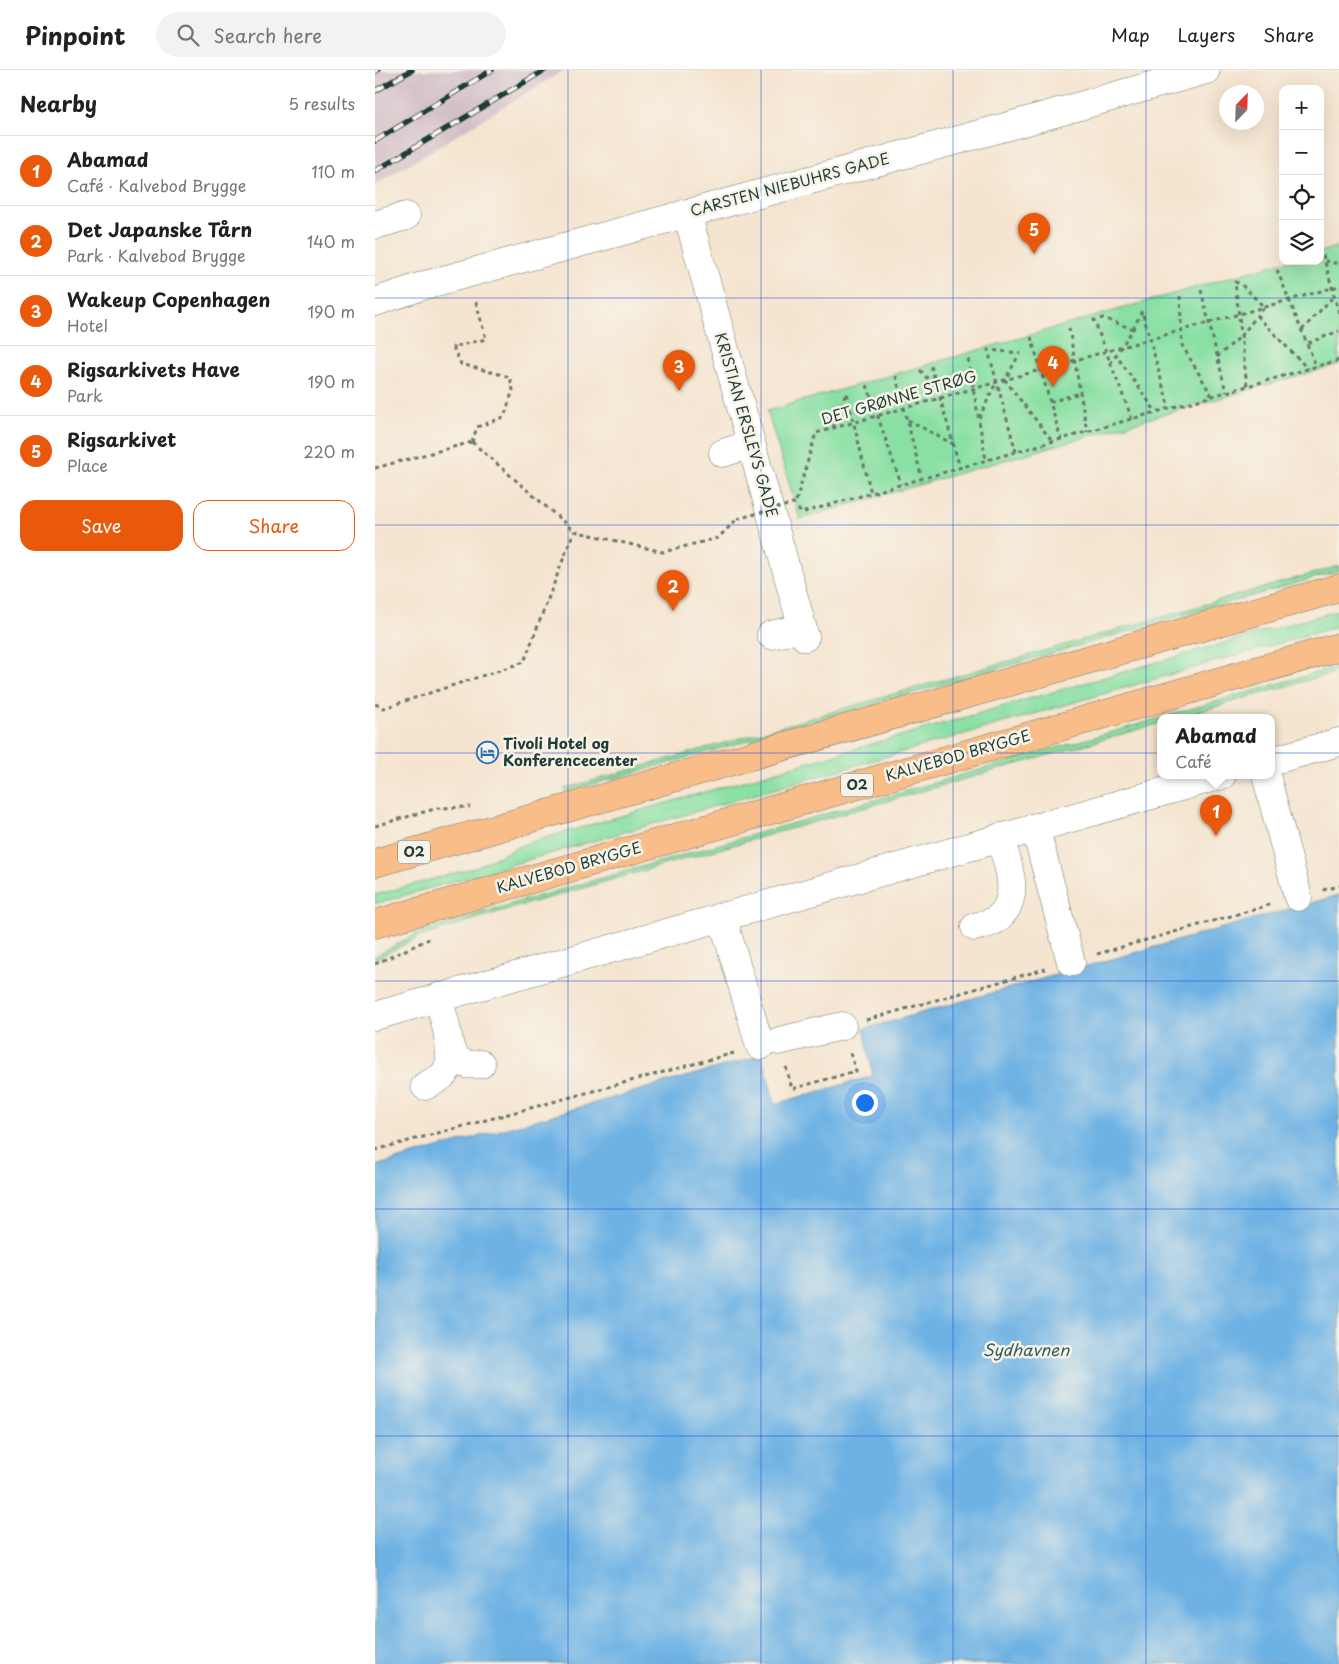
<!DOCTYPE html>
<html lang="en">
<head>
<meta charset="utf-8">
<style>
	body { margin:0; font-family:"Playpen Sans",sans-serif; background:#f2f2f2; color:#202124 }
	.controls { position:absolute; right:15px; top:15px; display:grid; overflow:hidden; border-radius:10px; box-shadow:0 5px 20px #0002 }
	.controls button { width:45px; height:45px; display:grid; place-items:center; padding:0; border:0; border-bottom:1px solid #e0e0e0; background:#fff; color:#202124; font:25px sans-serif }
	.compass { position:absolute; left:844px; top:15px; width:45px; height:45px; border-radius:50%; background:#fff; box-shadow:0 5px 20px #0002; rotate:23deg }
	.you { position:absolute; left:489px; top:1032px; width:18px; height:18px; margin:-12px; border:4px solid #fff; border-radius:50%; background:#1a73e8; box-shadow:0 0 0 8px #1a73e833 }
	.badge { display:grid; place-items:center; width:32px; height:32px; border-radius:50%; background:#ea580c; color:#fff; font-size:16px; font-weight:700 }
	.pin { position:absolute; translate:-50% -41px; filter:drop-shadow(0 1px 2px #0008) }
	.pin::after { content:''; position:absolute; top:26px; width:18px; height:15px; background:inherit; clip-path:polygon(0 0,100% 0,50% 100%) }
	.popup { position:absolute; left:782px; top:644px; width:118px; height:65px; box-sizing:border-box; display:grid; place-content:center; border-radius:10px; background:#fff; filter:drop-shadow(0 1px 4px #0005); font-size:16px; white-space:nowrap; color:#757577 }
	.popup b { font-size:19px; color:#202124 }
	.popup::after { content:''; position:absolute; left:50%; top:100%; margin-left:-10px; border:10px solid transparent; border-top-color:#fff }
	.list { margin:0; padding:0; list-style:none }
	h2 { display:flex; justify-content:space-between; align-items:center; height:65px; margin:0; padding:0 20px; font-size:21px }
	h2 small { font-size:16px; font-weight:400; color:#757577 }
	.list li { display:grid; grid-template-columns:32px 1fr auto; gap:15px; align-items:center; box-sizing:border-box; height:70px; padding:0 20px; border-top:1px solid #e0e0e0 }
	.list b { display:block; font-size:19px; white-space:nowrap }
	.list p { margin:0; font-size:16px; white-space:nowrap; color:#757577 }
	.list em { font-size:16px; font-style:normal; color:#757577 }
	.actions { display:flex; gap:10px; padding:15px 20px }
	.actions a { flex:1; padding:11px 0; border:1px solid #ea580c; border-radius:15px; text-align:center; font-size:18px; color:#ea580c }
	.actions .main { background:#ea580c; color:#fff }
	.icon { flex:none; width:28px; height:28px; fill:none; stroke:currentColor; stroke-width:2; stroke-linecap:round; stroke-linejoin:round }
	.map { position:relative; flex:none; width:964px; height:1594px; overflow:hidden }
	header { display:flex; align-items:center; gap:30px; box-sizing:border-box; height:70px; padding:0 25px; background:#fff; border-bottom:1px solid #e0e0e0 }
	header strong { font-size:24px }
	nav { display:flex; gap:28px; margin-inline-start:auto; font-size:18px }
	.search { width:350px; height:45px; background:#f2f2f2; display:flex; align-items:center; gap:12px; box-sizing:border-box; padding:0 18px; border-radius:28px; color:#757577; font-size:19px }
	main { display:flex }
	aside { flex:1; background:#fff }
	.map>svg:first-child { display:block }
</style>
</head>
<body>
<header>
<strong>Pinpoint</strong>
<div class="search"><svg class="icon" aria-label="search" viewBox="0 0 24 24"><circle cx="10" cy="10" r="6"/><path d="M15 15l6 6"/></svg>Search here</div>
<nav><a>Map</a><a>Layers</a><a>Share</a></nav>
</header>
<main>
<aside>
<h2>Nearby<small>5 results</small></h2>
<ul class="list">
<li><span class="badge">1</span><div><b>Abamad</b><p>Café · Kalvebod Brygge</p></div><em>110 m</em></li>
<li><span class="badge">2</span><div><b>Det Japanske Tårn</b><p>Park · Kalvebod Brygge</p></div><em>140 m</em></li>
<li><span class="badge">3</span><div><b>Wakeup Copenhagen</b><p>Hotel</p></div><em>190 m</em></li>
<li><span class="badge">4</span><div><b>Rigsarkivets Have</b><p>Park</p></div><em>190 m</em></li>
<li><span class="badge">5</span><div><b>Rigsarkivet</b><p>Place</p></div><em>220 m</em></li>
</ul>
<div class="actions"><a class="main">Save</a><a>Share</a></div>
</aside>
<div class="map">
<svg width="964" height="1594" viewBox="0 0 964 1594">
	<rect width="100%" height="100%" fill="#f7f3e8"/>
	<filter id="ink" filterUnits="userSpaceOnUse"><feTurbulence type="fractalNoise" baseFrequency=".02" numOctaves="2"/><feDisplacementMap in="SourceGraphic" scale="10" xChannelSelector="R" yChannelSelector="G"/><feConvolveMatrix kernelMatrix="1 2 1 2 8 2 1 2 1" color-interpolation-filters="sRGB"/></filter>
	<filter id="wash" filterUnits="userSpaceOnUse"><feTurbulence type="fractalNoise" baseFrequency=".0096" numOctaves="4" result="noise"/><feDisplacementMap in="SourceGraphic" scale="20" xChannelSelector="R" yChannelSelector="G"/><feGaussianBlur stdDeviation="1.12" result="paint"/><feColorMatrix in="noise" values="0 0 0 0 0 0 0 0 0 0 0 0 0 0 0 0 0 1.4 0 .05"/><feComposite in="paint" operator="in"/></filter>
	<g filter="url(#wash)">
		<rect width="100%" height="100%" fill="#f5e4cf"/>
		<path fill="#d2bdc7" d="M 0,0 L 189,0 L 0,115 Z"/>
		<g fill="#89e0a3" stroke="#548e6c">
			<path d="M 964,176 L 964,294 L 425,449 L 392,341 L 912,191 L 945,191 L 945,182 Z"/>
			<path d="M 964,496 L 964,501 L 287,695 L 190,722 L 189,719 Z"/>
			<path d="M 964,540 L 964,556 L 0,834 L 0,825 L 98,798 L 152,773 Z"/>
			<path d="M 964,596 L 964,601 L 805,647 L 788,647 Z"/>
			<path d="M 786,648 L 786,653 L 120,843 L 44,867 L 0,889 L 0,886 L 43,863 L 119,839 Z"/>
		</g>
		<path fill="#6eb2e4" stroke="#46788c" d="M 964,825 L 964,1594 L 0,1594 L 0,1096 L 387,985 L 400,1034 L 498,1006 L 489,959 Z"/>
	</g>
	<g filter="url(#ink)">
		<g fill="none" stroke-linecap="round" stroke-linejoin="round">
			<defs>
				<g id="minor">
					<path d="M 312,143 L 430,567"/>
					<path d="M 0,155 L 31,146"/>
					<path d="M 0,232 L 50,215 L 645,53 L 831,0"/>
					<path d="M 348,383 L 376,374"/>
					<path d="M 396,565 L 427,558"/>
					<path d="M 896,691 L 964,672"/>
					<path d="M 891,705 L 923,827"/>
					<path d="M 660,757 L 696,892"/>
					<path d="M 347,846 L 385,976"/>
					<path d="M 600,857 C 606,855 617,853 622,849 C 648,828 632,793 625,767"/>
					<path d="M 0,946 L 847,705"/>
					<path d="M 404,971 L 467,956"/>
					<path d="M 76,981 C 85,994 90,996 106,994"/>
					<path d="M 50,1016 C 55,1013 63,1010 67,1006 C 85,991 68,947 63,927"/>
				</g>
				<g id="major">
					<path d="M 0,793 L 964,518"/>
					<path d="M 0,854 L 964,577"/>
				</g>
			</defs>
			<use href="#minor" stroke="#6a776a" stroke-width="29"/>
			<use href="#major" stroke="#6a776a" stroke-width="29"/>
			<g stroke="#6a776a" stroke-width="3" stroke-dasharray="4 4" stroke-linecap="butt">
				<path d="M 948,185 L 964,243"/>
				<path d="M 950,191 L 964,194"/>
				<path d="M 902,200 L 941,296"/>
				<path d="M 826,220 L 851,322"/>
				<path d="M 805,226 L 807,275 L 837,326"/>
				<path d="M 882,246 L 933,299"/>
				<path d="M 694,258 L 712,362"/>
				<path d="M 758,259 L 767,241 L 794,338"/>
				<path d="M 927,260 L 958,227"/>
				<path d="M 656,267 L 686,369"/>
				<path d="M 933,273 L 964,261"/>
				<path d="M 842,287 L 865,267 L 889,237 L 866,214 L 860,212 L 872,316"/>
				<path d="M 593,289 L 611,390"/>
				<path d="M 735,294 L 741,285"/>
				<path d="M 556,296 L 585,398"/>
				<path d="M 545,300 L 561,318"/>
				<path d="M 521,306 L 547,409"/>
				<path d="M 492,315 L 526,414"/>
				<path d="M 675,332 L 705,323"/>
				<path d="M 604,348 L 621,313"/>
				<path d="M 757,349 L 719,250 L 728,248 L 758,259 L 741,285 L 781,342"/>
				<path d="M 533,350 L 578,374"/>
				<path d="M 458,358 L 471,322 L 496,423"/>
				<path d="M 97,372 L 199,461 L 288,482 L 343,468 L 362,449"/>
				<path d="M 97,372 L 102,357 L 129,347 L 138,320 L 135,307 L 86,294 L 78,277 L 111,269 L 100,229"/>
				<path d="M 641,382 L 613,280 L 645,283 L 630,310 L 677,371"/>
				<path d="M 0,398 L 97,372"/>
				<path d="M 421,431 L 441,363 L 964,216"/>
				<path d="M 423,439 L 426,443 L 964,290"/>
				<path d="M 0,634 L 9,638 L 149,592 L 199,461"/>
				<path d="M 0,756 L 63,738 L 95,737"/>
				<path d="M 948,820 L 964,816"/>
				<path d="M 722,884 L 898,834"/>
				<path d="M 0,894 L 54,869"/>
				<path d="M 491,950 L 670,899"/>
				<path d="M 411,997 L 417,1019 L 481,1001 L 474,980"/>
				<path d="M 0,1080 L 359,983"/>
			</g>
			<use href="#minor" stroke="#fff" stroke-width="28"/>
			<use href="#major" stroke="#f8bd89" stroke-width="28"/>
			<defs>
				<g id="rail">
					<path d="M 0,2 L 3,0"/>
					<path d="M 0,21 L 37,0"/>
					<path d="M 0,71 L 117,0"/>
					<path d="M 0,101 L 170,0"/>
				</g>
			</defs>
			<use href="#rail" stroke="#1f3d34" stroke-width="5.5"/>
			<use href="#rail" stroke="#f7f3e8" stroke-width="4" stroke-dasharray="11" stroke-linecap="butt"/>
			<path stroke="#6a776a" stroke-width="3" stroke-dasharray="4 4" stroke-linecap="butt" d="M 362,449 L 420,433"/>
		</g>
	</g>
	<path fill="none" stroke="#1d4ed8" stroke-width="1" stroke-opacity="0.55" d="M 193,0 L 193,1594M 386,0 L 386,1594M 578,0 L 578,1594M 771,0 L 771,1594M 0,228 L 964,228M 0,455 L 964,455M 0,683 L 964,683M 0,911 L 964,911M 0,1139 L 964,1139M 0,1366 L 964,1366"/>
	<defs>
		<symbol id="hotel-ring" viewBox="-11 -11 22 22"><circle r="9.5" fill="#f7f3e8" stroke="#1f6fb2" stroke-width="1.5"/><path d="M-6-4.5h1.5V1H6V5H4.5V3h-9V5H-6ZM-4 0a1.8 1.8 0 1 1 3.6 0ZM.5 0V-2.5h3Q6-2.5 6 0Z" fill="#1f6fb2"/></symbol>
	</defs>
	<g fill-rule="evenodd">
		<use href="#hotel-ring" x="100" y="670" width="25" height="25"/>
	</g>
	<g text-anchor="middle" stroke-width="5" stroke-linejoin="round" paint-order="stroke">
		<g fill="#f7f3e8" stroke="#60746a" stroke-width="1">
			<rect x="466" y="703.5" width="32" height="23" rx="4"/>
			<rect x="23" y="770.5" width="32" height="23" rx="4"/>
		</g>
		<g font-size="14" font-weight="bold" fill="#1f3d34">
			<text x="482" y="720">O2</text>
			<text x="39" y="787">O2</text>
		</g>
		<g font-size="15" fill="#1f3d34" stroke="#f7f3e8">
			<text transform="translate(415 115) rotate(-15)" y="5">CARSTEN NIEBUHRS GADE</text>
			<text transform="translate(524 328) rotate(-16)" y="5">DET GRØNNE STRØG</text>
			<text transform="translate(371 355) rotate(74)" y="5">KRISTIAN ERSLEVS GADE</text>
			<text transform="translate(583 686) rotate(-16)" y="5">KALVEBOD BRYGGE</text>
			<text transform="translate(194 798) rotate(-16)" y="5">KALVEBOD BRYGGE</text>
		</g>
		<g font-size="15" font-weight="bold" fill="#1f3d34" stroke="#f7f3e8" text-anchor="start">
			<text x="128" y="679">Tivoli Hotel og<tspan x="128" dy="17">Konferencecenter</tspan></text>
		</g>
		<g font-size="16" font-style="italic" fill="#335a60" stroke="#f7f3e8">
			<text x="651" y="1286">Sydhavnen</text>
		</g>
	</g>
</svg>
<div class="controls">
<button>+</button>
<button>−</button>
<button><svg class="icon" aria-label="locate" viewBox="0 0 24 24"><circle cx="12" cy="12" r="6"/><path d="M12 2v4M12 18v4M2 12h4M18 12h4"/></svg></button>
<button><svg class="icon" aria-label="layers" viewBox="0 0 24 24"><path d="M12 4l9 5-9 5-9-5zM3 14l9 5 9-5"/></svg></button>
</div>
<svg class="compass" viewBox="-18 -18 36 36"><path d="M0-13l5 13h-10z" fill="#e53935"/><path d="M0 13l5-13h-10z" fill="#757577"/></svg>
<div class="you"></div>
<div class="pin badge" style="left:841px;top:766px">1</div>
<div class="popup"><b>Abamad</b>Café</div>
<div class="pin badge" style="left:298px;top:541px">2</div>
<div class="pin badge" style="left:304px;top:321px">3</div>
<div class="pin badge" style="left:678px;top:317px">4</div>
<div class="pin badge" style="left:659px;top:184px">5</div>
</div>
</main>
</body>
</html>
